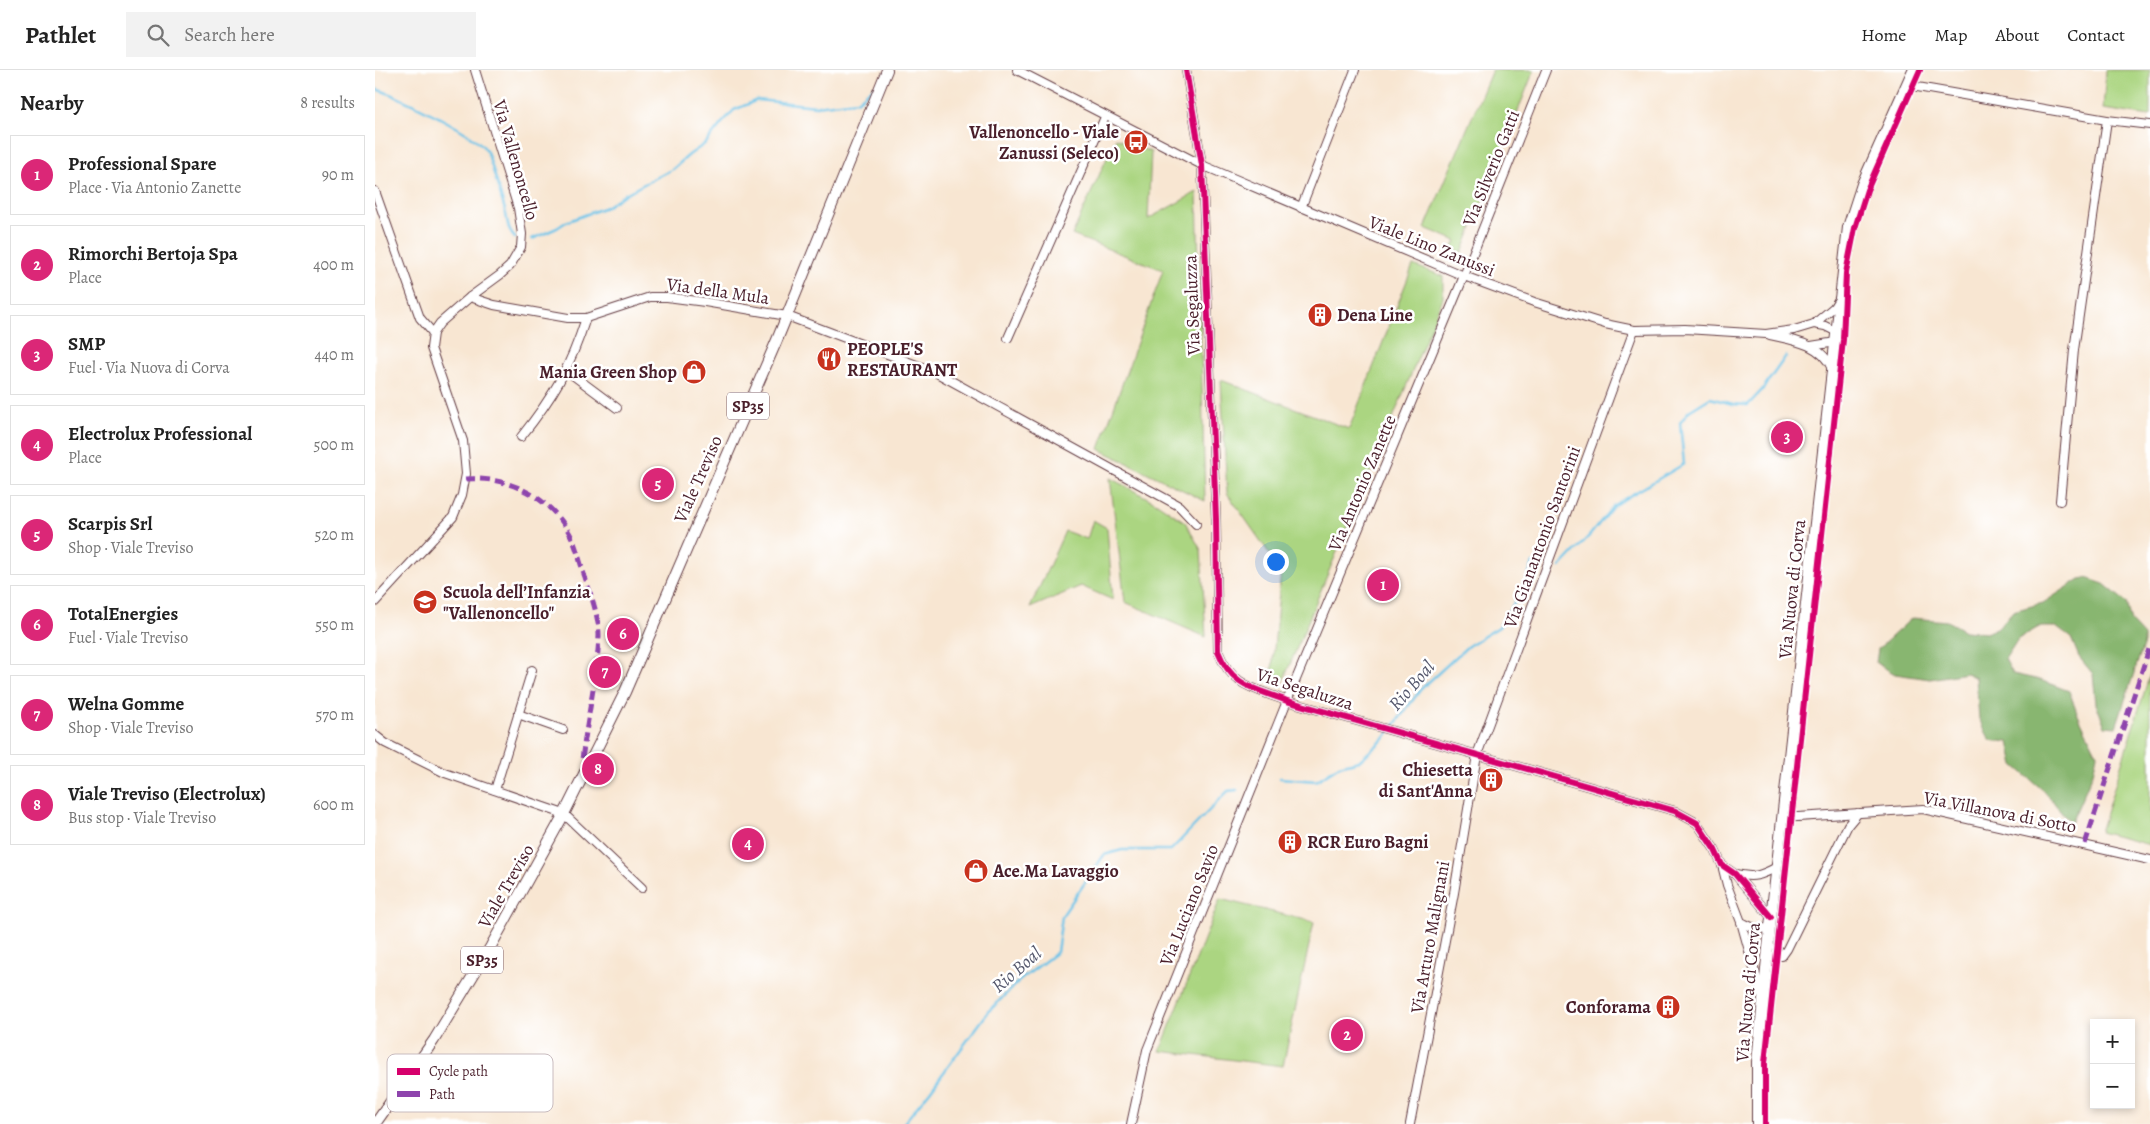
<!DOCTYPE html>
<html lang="en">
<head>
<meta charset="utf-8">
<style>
	body { margin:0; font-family:Alegreya,serif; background:#f2f2f2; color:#222 }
	.controls { position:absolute; right:15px; bottom:15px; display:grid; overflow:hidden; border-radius:0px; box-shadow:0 2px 8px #0003 }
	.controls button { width:45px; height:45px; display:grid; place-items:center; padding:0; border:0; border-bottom:1px solid #e0e0e0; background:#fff; color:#222; font:25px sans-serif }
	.you { position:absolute; left:900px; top:491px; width:18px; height:18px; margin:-12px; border:4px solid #fff; border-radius:50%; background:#1a73e8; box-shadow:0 0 0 8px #1a73e833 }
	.badge { display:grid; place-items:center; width:32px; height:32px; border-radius:50%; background:#db2777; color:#fff; font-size:16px; font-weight:700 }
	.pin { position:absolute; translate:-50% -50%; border:2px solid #fff; box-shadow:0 1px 5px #0006 }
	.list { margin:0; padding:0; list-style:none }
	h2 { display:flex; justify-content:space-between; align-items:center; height:65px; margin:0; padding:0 20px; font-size:21px }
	h2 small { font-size:16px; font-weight:400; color:#767676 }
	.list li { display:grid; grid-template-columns:32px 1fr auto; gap:15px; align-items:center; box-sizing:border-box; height:80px; margin:0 10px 10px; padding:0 10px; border:1px solid #e0e0e0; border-radius:0px }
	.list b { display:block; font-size:19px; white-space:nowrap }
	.list p { margin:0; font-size:16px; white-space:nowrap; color:#767676 }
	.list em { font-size:16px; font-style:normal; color:#767676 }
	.icon { flex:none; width:28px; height:28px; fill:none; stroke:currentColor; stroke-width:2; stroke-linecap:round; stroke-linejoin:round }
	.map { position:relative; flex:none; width:1775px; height:1054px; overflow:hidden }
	header { display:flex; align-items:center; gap:30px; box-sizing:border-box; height:70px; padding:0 25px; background:#fff; border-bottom:1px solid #e0e0e0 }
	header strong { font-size:24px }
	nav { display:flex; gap:28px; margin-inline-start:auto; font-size:18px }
	.search { width:350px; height:45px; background:#f2f2f2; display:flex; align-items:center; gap:12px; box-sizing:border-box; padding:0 18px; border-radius:0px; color:#767676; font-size:19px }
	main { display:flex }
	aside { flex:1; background:#fff }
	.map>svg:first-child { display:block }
</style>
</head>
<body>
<header>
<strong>Pathlet</strong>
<div class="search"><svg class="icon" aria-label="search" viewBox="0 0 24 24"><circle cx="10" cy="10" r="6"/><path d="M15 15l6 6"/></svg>Search here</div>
<nav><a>Home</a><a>Map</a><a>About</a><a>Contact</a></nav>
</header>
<main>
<aside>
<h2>Nearby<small>8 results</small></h2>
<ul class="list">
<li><span class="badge">1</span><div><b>Professional Spare</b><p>Place · Via Antonio Zanette</p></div><em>90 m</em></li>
<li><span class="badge">2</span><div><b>Rimorchi Bertoja Spa</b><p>Place</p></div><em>400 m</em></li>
<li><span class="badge">3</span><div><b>SMP</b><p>Fuel · Via Nuova di Corva</p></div><em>440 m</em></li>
<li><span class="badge">4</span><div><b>Electrolux Professional</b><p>Place</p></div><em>500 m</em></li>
<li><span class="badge">5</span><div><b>Scarpis Srl</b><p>Shop · Viale Treviso</p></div><em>520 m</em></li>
<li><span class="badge">6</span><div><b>TotalEnergies</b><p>Fuel · Viale Treviso</p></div><em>550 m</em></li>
<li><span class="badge">7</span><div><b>Welna Gomme</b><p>Shop · Viale Treviso</p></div><em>570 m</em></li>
<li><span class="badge">8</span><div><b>Viale Treviso (Electrolux)</b><p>Bus stop · Viale Treviso</p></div><em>600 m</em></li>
</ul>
</aside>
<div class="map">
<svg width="1775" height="1054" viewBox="0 0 1775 1054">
	<rect width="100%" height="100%" fill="#fff"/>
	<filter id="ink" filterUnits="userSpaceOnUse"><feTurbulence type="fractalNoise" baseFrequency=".02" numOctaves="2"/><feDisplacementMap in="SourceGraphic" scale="10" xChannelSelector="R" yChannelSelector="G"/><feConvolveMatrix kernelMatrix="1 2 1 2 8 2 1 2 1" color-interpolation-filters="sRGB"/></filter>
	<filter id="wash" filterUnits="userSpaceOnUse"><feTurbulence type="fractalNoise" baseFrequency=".0096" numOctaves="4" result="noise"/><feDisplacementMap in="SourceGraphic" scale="20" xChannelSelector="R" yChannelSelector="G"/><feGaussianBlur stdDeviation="1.12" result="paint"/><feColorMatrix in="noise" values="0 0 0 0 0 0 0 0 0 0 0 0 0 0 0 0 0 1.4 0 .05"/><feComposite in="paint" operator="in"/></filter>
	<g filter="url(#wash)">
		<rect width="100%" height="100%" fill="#f8e6d2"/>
		<g fill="#abd581" stroke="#7a7a56">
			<path d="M 1117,0 L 1159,0 L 1087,183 L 1077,179 L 1081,171 L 1050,158 Z"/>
			<path d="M 1731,0 L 1775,0 L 1775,46 L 1728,39 Z"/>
			<path d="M 741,68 L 776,82 L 773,149 L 822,122 L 830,431 L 724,379 L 788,200 L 697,165 Z"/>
			<path d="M 1038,195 L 1068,206 L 1068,228 L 906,616 L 896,612 L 906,500 L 852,423 L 846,310 L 974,359 Z"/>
			<path d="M 735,408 L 782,433 L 810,452 L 826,480 L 831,567 L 750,532 Z"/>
			<path d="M 718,450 L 732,458 L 738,530 L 706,516 L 655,538 L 690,461 L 712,469 Z"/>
			<path d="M 1775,604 L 1775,775 L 1725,762 Z"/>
			<path d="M 845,829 L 939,852 L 908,996 L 785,981 Z"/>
		</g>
		<path fill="#88b66f" stroke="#696a4d" d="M 1711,508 L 1729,514 L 1751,532 L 1756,552 L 1769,566 L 1769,573 L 1741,657 L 1730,656 L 1721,634 L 1718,604 L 1704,587 L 1696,568 L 1681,557 L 1664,557 L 1643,569 L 1630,589 L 1638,604 L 1665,610 L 1694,621 L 1702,643 L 1722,684 L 1718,703 L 1696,753 L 1669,721 L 1639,695 L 1634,672 L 1615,670 L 1604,649 L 1601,608 L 1591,603 L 1555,609 L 1520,604 L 1501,593 L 1503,579 L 1537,548 L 1572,551 L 1590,561 L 1611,563 L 1624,557 L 1638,541 L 1668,533 L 1705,509 Z"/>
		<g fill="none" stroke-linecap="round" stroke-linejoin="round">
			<g stroke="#6ac3e8" stroke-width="2.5">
				<path d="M 0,19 C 19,23 107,66 112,82 C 119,101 124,121 130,140 C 133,151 132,160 140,168"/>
				<path d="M 157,169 L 182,158 L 191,152 L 231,137 L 250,124 L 298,99 L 314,85 L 331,73 L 347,53 L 359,40 L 371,35 L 382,30 L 441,36 L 482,31 L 499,17"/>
				<path d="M 1185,497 L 1215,465 L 1239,435 L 1309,394 L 1305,353 L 1314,341 L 1335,328 L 1358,334 L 1373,335 L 1387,320 L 1411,286"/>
				<path d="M 905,708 L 941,711 L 964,696 L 984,691 L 1009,669 L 1046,619 L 1093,576 L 1124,557 L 1148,519 L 1158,493"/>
				<path d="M 528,1054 L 555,1021 L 614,941 L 644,911 L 682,882 L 687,846 L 729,785 L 747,780 L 796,780 L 853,721 L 862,720"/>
			</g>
		</g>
	</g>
	<g filter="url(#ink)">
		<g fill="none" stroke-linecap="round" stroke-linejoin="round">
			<defs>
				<g id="minor">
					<path d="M 642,0 L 827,95 L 1089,206 L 1159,232 L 1230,254 L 1259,260 L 1310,259 L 1391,264 L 1419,260 L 1439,254 L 1459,237 L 1464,229"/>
					<path d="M 811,0 L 827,95 L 841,449 L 843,581 C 857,617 879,618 912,631 L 1300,741 L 1322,753 L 1340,780 L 1347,795 L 1360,804 L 1396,847"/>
					<path d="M 1531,15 L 1732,50 L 1775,55"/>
					<path d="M 0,121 L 45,248 L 58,263"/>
					<path d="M 926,138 L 980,0"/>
					<path d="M 95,227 L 119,235 L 193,248 L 211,248 L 275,227 L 292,227 L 330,232 L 412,246 L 560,302 L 804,436 L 821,454"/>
					<path d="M 1439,254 L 1450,256 L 1462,262"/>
					<path d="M 1395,265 C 1418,270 1447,274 1457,299"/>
					<path d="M 633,268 L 730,47"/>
					<path d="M 1436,276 L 1461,272"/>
					<path d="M 191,300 L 242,338"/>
					<path d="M 146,367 C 178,327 195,298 211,248"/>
					<path d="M 1685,431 L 1699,280 L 1732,50"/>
					<path d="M 0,532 L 78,447 L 87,425 L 91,404 L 88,371 L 56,278 L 58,263 L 65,253 L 95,227 L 125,205 L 135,196 L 146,177 L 147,164 L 143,138 L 100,0"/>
					<path d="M 143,644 L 188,660"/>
					<path d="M 0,665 L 10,673 L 70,703 L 189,744 L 267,818"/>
					<path d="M 120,720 L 157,600"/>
					<path d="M 1407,748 L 1548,739 L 1775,790"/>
					<path d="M 1347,795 L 1352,815 L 1366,852 C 1377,857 1383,862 1395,857"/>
					<path d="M 1360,804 C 1379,808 1385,806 1402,797"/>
					<path d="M 1366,852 L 1386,924"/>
					<path d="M 1393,886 L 1407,886 L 1412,879 L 1473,755 L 1483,743"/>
					<path d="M 756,1054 L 772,980 L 912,631 L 1089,206 L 1171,0"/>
					<path d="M 1035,1054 L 1079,823 L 1102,685 L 1259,260"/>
				</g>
				<g id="major">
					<path d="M 0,1054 L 59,970 L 116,876 L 189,744 L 250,622 L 402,270 L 512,0"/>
					<path d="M 1382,1054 L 1382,992 L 1395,857 L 1473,157 L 1487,114 L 1538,0"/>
				</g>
			</defs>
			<use href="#minor" stroke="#643d44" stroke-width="10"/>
			<use href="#major" stroke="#643d44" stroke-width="12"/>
			<use href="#minor" stroke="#fff" stroke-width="8"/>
			<use href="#major" stroke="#fff" stroke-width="10"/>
			<g stroke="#8e44ad" stroke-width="5" stroke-dasharray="10 5" stroke-linecap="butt">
				<path d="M 90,409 C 133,406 174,426 195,464 C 202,477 205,493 210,507 C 216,526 224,546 224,566 C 222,607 212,649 207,690 L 214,696"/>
				<path d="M 1710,774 L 1775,576"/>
			</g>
			<defs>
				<g id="cycleway">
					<path d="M 811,0 L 827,95 L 841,449 L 843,581 C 857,617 879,618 912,631 L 1300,741 L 1322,753 L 1340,780 L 1347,795 L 1360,804 L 1396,847"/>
					<path d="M 1390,1054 L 1390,993 L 1468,270 L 1471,203 L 1480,158 L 1492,120 L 1545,0"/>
				</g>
			</defs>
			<use href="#cycleway" stroke="#fff" stroke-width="9"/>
			<use href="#cycleway" stroke="#d6006c" stroke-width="6"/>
		</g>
	</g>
	<defs>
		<symbol id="bus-disc" viewBox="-11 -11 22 22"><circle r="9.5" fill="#c8321e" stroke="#fff"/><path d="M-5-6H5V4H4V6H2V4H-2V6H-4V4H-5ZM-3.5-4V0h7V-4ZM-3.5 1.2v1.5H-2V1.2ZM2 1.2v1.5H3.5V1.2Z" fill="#fff"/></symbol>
		<symbol id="building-disc" viewBox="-11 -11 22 22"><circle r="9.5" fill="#c8321e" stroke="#fff"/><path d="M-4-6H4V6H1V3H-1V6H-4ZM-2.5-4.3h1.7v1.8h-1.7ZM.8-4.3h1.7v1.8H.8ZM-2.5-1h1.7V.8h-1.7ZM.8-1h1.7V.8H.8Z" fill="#fff"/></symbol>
		<symbol id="restaurant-disc" viewBox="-11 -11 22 22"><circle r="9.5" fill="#c8321e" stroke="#fff"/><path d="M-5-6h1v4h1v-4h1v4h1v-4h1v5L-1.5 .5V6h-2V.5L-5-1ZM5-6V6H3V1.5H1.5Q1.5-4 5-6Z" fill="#fff"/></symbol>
		<symbol id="shop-disc" viewBox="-11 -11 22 22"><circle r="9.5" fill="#c8321e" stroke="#fff"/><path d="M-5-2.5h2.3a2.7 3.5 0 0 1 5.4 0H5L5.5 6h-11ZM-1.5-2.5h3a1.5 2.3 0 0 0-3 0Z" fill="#fff"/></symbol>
		<symbol id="school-disc" viewBox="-11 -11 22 22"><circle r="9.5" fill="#c8321e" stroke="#fff"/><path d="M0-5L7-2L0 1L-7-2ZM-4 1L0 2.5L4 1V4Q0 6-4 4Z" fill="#fff"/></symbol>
	</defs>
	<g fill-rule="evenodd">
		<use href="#bus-disc" x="747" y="58" width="28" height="28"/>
		<use href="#building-disc" x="931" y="231" width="28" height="28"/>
		<use href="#restaurant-disc" x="440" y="275" width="28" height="28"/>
		<use href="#shop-disc" x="305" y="288" width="28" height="28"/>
		<use href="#school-disc" x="36" y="518" width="28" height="28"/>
		<use href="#building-disc" x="1102" y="696" width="28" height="28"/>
		<use href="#building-disc" x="901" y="758" width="28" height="28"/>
		<use href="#shop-disc" x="587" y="787" width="28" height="28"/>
		<use href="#building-disc" x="1279" y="923" width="28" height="28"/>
	</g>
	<g text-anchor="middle" stroke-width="5" stroke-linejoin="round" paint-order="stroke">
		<g fill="#fff" stroke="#80626b" stroke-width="1">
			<rect x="352" y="322.5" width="42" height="27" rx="4"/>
			<rect x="86" y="876.5" width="42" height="27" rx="4"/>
		</g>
		<g font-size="16" font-weight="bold" fill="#4a1f2b">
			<text x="373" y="342">SP35</text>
			<text x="107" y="896">SP35</text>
		</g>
		<g font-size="18" font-weight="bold" fill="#4a1f2b" stroke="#fff" text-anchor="start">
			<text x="744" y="68" text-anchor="end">Vallenoncello - Viale<tspan x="744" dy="21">Zanussi (Seleco)</tspan></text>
			<text x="962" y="251">Dena Line</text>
			<text x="472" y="285">PEOPLE'S<tspan x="472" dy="21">RESTAURANT</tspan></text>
			<text x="302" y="308" text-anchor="end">Mania Green Shop</text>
			<text x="68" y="528">Scuola dell’Infanzia<tspan x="68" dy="21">"Vallenoncello"</tspan></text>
			<text x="1098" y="706" text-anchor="end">Chiesetta<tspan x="1098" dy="21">di Sant'Anna</tspan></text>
			<text x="932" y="778">RCR Euro Bagni</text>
			<text x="618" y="807">Ace.Ma Lavaggio</text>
			<text x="1276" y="943" text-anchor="end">Conforama</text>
		</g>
		<g font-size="18" fill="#4a1f2b" stroke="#fff">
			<text transform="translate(141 90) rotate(74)" y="6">Via Vallenoncello</text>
			<text transform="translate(1116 98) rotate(-68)" y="6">Via Silverio Gatti</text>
			<text transform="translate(1057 176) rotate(22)" y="6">Viale Lino Zanussi</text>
			<text transform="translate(343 221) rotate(8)" y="6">Via della Mula</text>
			<text transform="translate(817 235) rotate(-92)" y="6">Via Segaluzza</text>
			<text transform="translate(323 409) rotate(-66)" y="6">Viale Treviso</text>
			<text transform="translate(987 413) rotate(-67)" y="6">Via Antonio Zanette</text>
			<text transform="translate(1167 467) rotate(-70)" y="6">Via Gianantonio Santorini</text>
			<text transform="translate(1417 519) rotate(-84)" y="6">Via Nuova di Corva</text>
			<text transform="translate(930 619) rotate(18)" y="6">Via Segaluzza</text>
			<text transform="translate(1625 742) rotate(11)" y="6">Via Villanova di Sotto</text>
			<text transform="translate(131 816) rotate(-60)" y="6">Viale Treviso</text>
			<text transform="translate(814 835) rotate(-68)" y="6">Via Luciano Savio</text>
			<text transform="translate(1055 867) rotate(-80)" y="6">Via Arturo Malignani</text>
			<text transform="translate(1373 922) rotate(-85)" y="6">Via Nuova di Corva</text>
		</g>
		<g font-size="19" font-style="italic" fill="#55586d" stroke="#fff">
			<text transform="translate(1036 615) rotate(-49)" y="7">Rio Boal</text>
			<text transform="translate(641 899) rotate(-41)" y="7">Rio Boal</text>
		</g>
	</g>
	<rect x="12" y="984" width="166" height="58" rx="8" fill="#fff" stroke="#c9bcbf" stroke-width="1"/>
	<rect x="22" y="998" width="23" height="7" fill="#d6006c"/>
	<rect x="22" y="1021" width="23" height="6" fill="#8e44ad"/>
	<g font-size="14" fill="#4a1f2b">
		<text x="54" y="1006">Cycle path</text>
		<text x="54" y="1029">Path</text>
	</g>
</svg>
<div class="controls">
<button>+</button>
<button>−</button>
</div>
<div class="you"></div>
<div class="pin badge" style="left:1008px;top:515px">1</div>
<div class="pin badge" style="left:972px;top:965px">2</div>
<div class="pin badge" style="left:1412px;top:367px">3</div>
<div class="pin badge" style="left:373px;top:774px">4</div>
<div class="pin badge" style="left:283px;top:414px">5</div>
<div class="pin badge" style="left:248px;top:564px">6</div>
<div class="pin badge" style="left:230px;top:602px">7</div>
<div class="pin badge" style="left:223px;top:699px">8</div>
</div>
</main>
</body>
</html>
